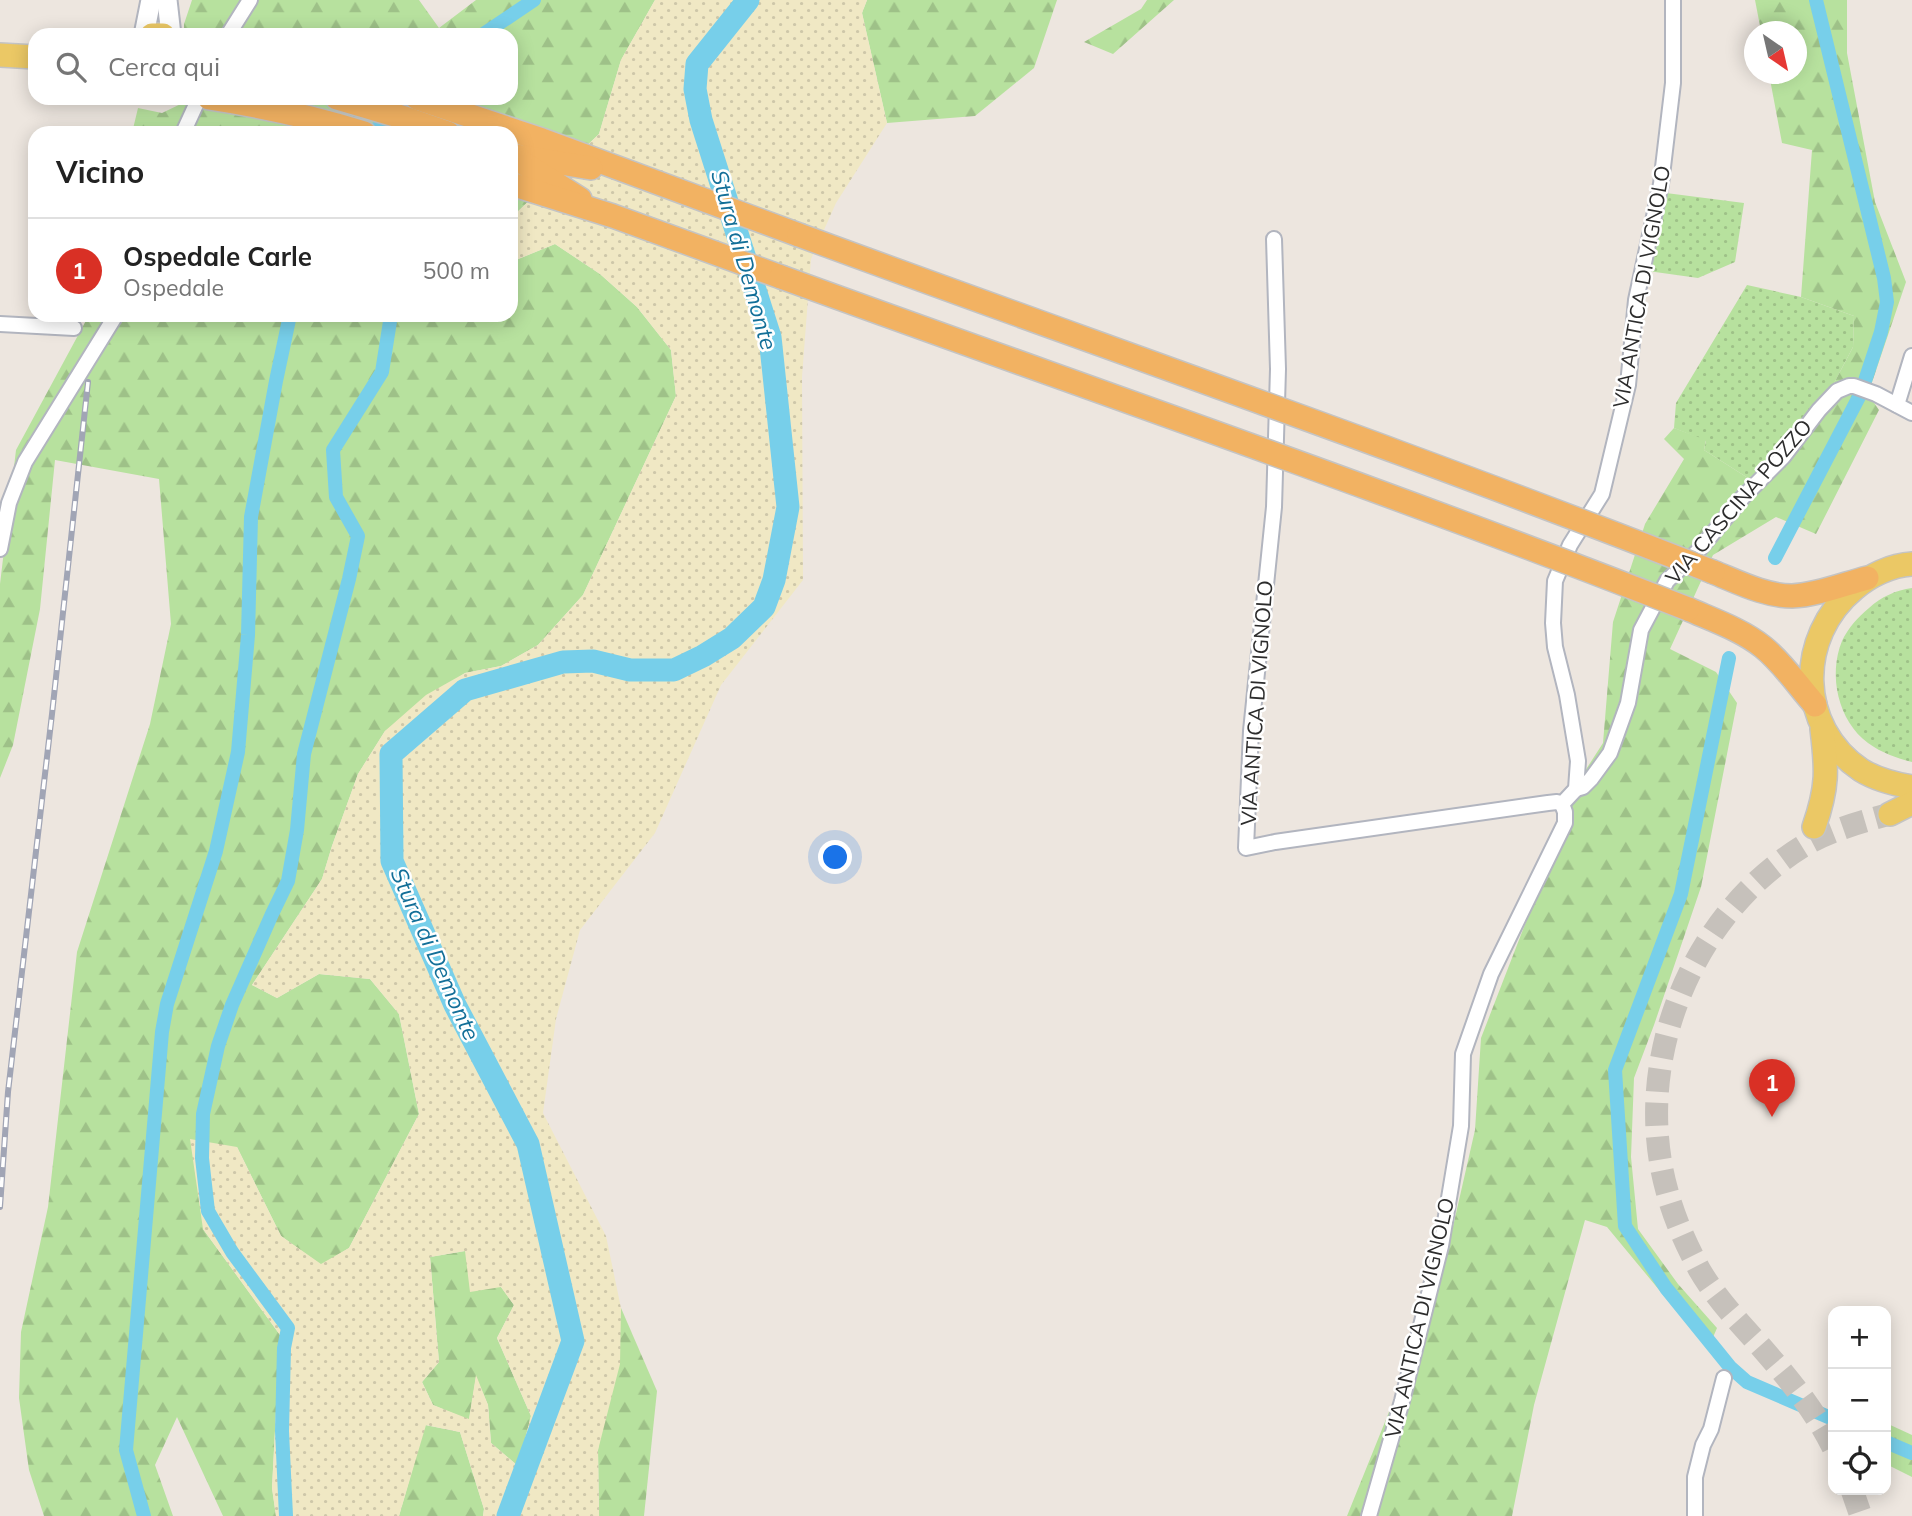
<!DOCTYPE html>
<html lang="it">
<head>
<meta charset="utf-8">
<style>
	body { margin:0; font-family:Mulish,sans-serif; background:#f2f2f2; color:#222 }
	.controls { position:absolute; right:21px; bottom:21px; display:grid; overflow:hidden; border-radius:14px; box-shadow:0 4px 18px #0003 }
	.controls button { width:63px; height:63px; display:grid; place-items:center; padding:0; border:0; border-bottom:2px solid #e0e0e0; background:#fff; color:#222; font:35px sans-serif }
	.compass { position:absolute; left:1744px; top:21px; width:63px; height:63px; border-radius:50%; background:#fff; box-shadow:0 4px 18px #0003; rotate:146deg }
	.you { position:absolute; left:836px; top:858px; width:24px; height:24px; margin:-18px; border:5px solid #fff; border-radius:50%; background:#1a73e8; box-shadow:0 0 0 10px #1a73e833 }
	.badge { display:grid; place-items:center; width:46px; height:46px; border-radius:50%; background:#d93025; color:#fff; font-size:23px; font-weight:700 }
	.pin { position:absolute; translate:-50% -58px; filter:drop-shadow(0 2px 4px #0008) }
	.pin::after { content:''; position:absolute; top:37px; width:24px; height:21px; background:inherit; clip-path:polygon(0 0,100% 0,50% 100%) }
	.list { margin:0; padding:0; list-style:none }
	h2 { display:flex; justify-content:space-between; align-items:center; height:91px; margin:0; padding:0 28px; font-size:30px }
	h2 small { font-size:23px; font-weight:400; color:#767676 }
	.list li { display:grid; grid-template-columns:46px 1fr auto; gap:21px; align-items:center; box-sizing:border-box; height:105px; padding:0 28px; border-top:2px solid #e0e0e0 }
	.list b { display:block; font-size:26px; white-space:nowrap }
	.list p { margin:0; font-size:23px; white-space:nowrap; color:#767676 }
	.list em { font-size:23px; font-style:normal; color:#767676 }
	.icon { flex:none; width:38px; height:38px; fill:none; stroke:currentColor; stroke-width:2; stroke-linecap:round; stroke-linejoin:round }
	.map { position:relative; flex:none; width:1912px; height:1516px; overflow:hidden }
	.search { position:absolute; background:#fff; box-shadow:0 4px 18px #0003; left:28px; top:28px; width:490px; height:77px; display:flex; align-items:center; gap:18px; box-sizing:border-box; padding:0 24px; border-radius:21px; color:#767676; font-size:26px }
	.panel { position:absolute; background:#fff; box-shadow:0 4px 18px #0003; left:28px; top:126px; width:490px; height:196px; border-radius:21px }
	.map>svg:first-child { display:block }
</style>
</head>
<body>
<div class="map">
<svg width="1912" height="1516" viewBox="0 0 1912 1516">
	<defs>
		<pattern id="grass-dots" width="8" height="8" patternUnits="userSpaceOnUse" patternTransform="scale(1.75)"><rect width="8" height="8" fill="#b7e19e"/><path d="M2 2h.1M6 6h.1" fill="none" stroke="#9ec188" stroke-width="1.8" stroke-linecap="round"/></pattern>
		<pattern id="forest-firs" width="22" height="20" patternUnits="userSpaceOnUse" patternTransform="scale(1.75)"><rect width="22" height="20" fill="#b7e19e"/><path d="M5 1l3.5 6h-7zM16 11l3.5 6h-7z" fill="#9ec188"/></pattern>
		<pattern id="sand-dots" width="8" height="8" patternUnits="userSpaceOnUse" patternTransform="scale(1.75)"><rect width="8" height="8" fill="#f0e8c4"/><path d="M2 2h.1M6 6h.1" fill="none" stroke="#cec7a9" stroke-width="1.8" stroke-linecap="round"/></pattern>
	</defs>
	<rect width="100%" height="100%" fill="#ede6df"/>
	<g fill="url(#grass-dots)">
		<path d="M 1666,193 L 1744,203 L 1735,262 L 1698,278 L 1648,271 Z"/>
		<path d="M 1747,285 L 1801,297 L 1854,316 L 1853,347 L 1810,429 L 1759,485 L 1704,450 L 1706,441 L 1674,428 L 1676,403 Z"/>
		<path d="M 1912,588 L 1912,762 C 1896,758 1882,753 1868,743 C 1838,721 1828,675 1842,641 C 1848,628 1858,617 1869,608 C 1881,597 1896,590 1912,588 Z"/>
	</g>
	<g fill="url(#forest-firs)">
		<path d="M 192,0 L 419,0 L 439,28 L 476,0 L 655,0 L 621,60 L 599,134 L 511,218 L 511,133 L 132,133 L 138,108 L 162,113 L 187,101 L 187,98 L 511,98 L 511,35 L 184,35 L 184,24 Z"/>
		<path d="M 867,0 L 1057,0 L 1034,68 L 975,116 L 887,123 L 862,13 Z"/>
		<path d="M 1147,0 L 1174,0 L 1113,54 L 1084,42 L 1141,9 Z"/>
		<path d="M 1755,0 L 1847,0 L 1847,53 L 1875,202 L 1906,282 L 1868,394 L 1879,410 L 1816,534 L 1776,517 L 1713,555 L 1670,649 L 1716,672 L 1737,703 L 1701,887 L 1654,1025 L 1634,1078 L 1631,1157 L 1638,1229 L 1678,1284 L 1717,1328 L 1708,1349 L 1607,1227 L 1585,1220 L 1534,1405 L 1512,1516 L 1347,1516 L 1439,1288 L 1475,1130 L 1481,1038 L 1529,914 L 1574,788 L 1603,743 L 1613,622 L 1645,524 L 1684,459 L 1664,439 L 1674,428 L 1706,440 L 1704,450 L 1759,485 L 1810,429 L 1853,347 L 1854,316 L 1801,297 L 1812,150 L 1782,143 L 1769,74 L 1797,74 L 1797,32 L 1761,31 Z"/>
		<path d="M 555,244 L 600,274 L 637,307 L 671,350 L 676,396 L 583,595 L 538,645 L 501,666 L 465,673 L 385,731 L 358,774 L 332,846 L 322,879 L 252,985 L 277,998 L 319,974 L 370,979 L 399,1014 L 419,1114 L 349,1248 L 321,1265 L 281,1236 L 237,1147 L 203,1229 L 280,1335 L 272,1488 L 276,1516 L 223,1516 L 177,1417 L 155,1465 L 173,1516 L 44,1516 L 29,1470 L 19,1398 L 21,1332 L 48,1207 L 77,952 L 150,724 L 171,624 L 159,479 L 55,460 L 40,609 L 13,745 L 0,778 L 0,584 L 16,450 L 89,315 L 511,315 L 511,262 Z"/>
		<path d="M 465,1251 L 501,1287 L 514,1305 L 497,1338 L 531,1416 L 518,1466 L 491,1443 L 488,1405 L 476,1377 L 469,1420 L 433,1405 L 422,1382 L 439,1362 L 430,1257 Z"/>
		<path d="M 621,1308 L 657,1391 L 644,1516 L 599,1516 L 598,1450 Z"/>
		<path d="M 1886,1423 L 1912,1435 L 1912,1477 L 1886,1464 Z"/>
		<path d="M 425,1425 L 460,1432 L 484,1509 L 483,1516 L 399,1516 Z"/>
	</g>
	<path fill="url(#sand-dots)" fill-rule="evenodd" d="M 655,0 L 867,0 L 862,13 L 887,123 L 836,203 L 811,259 L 802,377 L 803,580 L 721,685 L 655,833 L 580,930 L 556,1019 L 543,1113 L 606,1236 L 621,1308 L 620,1364 L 598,1450 L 599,1516 L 483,1516 L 484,1509 L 460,1432 L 426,1425 L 399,1516 L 276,1516 L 272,1488 L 280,1335 L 203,1229 L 190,1139 L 237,1147 L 281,1236 L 321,1264 L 349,1248 L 419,1114 L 399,1014 L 370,979 L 319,974 L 277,998 L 252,985 L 322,879 L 332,846 L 358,774 L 385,731 L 426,695 L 465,673 L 501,666 L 538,645 L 583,595 L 676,396 L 671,350 L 637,307 L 600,274 L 555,244 L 511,262 L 511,218 L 599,134 L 621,60 ZM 465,1251 L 470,1292 L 501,1287 L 514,1305 L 497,1338 L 531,1416 L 518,1466 L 491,1443 L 488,1405 L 476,1375 L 469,1419 L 433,1405 L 422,1382 L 439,1362 L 430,1257 Z"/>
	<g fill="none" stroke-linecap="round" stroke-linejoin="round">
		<g stroke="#77cfea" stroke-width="14">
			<path d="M 482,35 L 534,0"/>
			<path d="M 373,133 L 403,98"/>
			<path d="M 1775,558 L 1861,393 L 1881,332 L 1887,302 L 1884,278 L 1816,0"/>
			<path d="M 1729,658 L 1681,894 L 1615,1070 L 1625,1226 L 1666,1288 L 1730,1367 L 1747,1382 L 1833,1419"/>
			<path d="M 1886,1442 L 1912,1453"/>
			<path d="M 144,1516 L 126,1450 L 162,1032 L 167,1004 L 216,851 L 238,752 L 248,635 L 251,517 L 276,381 L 290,315"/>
			<path d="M 286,1516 L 282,1431 L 284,1348 L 288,1328 L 232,1252 L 208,1211 L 202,1158 L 203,1114 L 218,1046 L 232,1005 L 272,914 L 288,881 L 297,830 L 304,754 L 349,579 L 358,536 L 336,497 L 333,450 L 382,372 L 391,315"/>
		</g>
		<path stroke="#77cfea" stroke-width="23" d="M 508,1516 L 573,1341 L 528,1144 L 455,1005 L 392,861 L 391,754 L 465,690 L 563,662 L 593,661 L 630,670 L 674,670 L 703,656 L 732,638 L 764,607 L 774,580 L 788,507 L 770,337 L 701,120 L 695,89 L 697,64 L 748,0"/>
		<g stroke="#c6c1bb" stroke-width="23" stroke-dasharray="23 11" stroke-linecap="butt">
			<path d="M 1833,1447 C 1813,1407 1784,1373 1755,1340 C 1735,1318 1714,1295 1699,1269 C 1686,1244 1674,1218 1667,1191 C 1631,1062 1691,914 1805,845 C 1831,830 1861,822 1890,814"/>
			<path d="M 1852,1490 L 1861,1516"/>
		</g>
		<defs>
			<g id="minor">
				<path d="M 228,35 L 250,0"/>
				<path d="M 183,133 L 199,98"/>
				<path d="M 1274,239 L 1278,369 L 1274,507 L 1251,731 L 1246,848 L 1275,842 L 1548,803 L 1557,802 L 1562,804"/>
				<path d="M 0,324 L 74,328"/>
				<path d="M 1897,405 L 1912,356"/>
				<path d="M 0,549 L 9,503 L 25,462 L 116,315"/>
				<path d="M 1576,789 L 1583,787 L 1591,779 L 1610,753 L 1628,703 L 1641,630 L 1667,581 L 1698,551 L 1743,497 L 1783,457 L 1819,410 L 1837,391 L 1849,386 L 1854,386 L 1876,394 L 1912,413"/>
				<path d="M 1562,804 L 1576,789 L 1578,761 L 1567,695 L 1555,647 L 1553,623 L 1555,581 L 1570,545 L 1602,494 L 1628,385 L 1636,300 L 1661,184 L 1673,83 L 1673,0"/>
				<path d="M 1369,1516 L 1402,1401 L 1441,1246 L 1461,1126 L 1463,1054 L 1491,974 L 1565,823 L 1565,812 L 1562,804"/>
				<path d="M 1695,1516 L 1695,1477 L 1703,1445 L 1711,1429 L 1724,1378"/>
			</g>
			<g id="secondary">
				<path d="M 167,0 L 171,35"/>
				<path d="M 144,35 L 151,0"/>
			</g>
			<g id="primary">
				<path d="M 152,35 L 163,35"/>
				<path d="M 0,55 L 35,57"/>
				<path d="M 1912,564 C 1891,565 1869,576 1854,589 C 1796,637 1797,727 1861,770 C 1877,780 1894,784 1912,787"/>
				<path d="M 1890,814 L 1912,803"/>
				<path d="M 1814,827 C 1828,787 1827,770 1822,729"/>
			</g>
			<g id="trunk">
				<path d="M 209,98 C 261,106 313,117 364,133"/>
				<path d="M 337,98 L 405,118 L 448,133"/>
				<path d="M 417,98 L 542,140 L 799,235"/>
				<path d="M 511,155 L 591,168"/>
				<path d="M 520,161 L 580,199"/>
				<path d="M 511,184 L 613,216 L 781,277"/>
				<path d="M 1713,572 C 1738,582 1765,596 1792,596 C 1817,595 1844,584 1867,578"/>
				<path d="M 1688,609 C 1713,620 1742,630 1763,647 C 1783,663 1798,686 1815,705"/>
			</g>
		</defs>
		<use href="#minor" stroke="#b2b5bf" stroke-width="18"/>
		<use href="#secondary" stroke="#b2b5bf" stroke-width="23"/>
		<use href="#primary" stroke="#c4c4c4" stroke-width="26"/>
		<use href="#trunk" stroke="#c4c4c4" stroke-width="26"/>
		<use href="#minor" stroke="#fff" stroke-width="14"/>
		<use href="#secondary" stroke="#fff" stroke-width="19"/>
		<use href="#primary" stroke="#ebc865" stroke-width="23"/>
		<use href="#trunk" stroke="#f2b262" stroke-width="23"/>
		<defs>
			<path id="rail" d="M 0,1207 L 8,1092 L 52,714 L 88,382"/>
		</defs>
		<use href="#rail" stroke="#a1a5b5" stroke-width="6"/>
		<use href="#rail" stroke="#fff" stroke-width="3.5" stroke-dasharray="10" stroke-linecap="butt"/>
		<defs>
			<g id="trunk-bridge">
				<path d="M 799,235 C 1104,347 1411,453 1713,572"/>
				<path d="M 781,277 C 1084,387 1388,491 1688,609"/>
			</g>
		</defs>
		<use href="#trunk-bridge" stroke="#c4c4c4" stroke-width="26" stroke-linecap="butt"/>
		<use href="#trunk-bridge" stroke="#f2b262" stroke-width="23"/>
	</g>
	<g text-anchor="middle" stroke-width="5" stroke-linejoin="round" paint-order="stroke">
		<g font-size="21" fill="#2c2c2c" stroke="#fff">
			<text transform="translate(1642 287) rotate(-80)" y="7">VIA ANTICA DI VIGNOLO</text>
			<text transform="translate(1739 502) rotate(-49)" y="7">VIA CASCINA POZZO</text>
			<text transform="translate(1257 703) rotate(-86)" y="7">VIA ANTICA DI VIGNOLO</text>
			<text transform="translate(1420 1318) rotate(-77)" y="7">VIA ANTICA DI VIGNOLO</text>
		</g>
		<g font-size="23" font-style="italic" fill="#136f98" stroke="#fff">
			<text transform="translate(744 260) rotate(74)" y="8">Stura di Demonte</text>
			<text transform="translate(435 954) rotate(66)" y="8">Stura di Demonte</text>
		</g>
	</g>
</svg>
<div class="controls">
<button>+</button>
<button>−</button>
<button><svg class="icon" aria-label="locate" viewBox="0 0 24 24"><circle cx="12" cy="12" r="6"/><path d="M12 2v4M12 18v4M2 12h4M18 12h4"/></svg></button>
</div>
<svg class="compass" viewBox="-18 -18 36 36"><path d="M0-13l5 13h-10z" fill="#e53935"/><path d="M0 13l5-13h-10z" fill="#767676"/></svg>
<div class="you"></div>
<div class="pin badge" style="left:1772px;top:1117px">1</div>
<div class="search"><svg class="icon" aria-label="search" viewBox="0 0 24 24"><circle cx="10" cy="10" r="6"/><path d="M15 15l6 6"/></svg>Cerca qui</div>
<section class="panel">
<h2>Vicino<small></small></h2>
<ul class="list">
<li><span class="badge">1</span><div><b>Ospedale Carle</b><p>Ospedale</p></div><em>500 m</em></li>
</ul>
</section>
</div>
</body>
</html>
